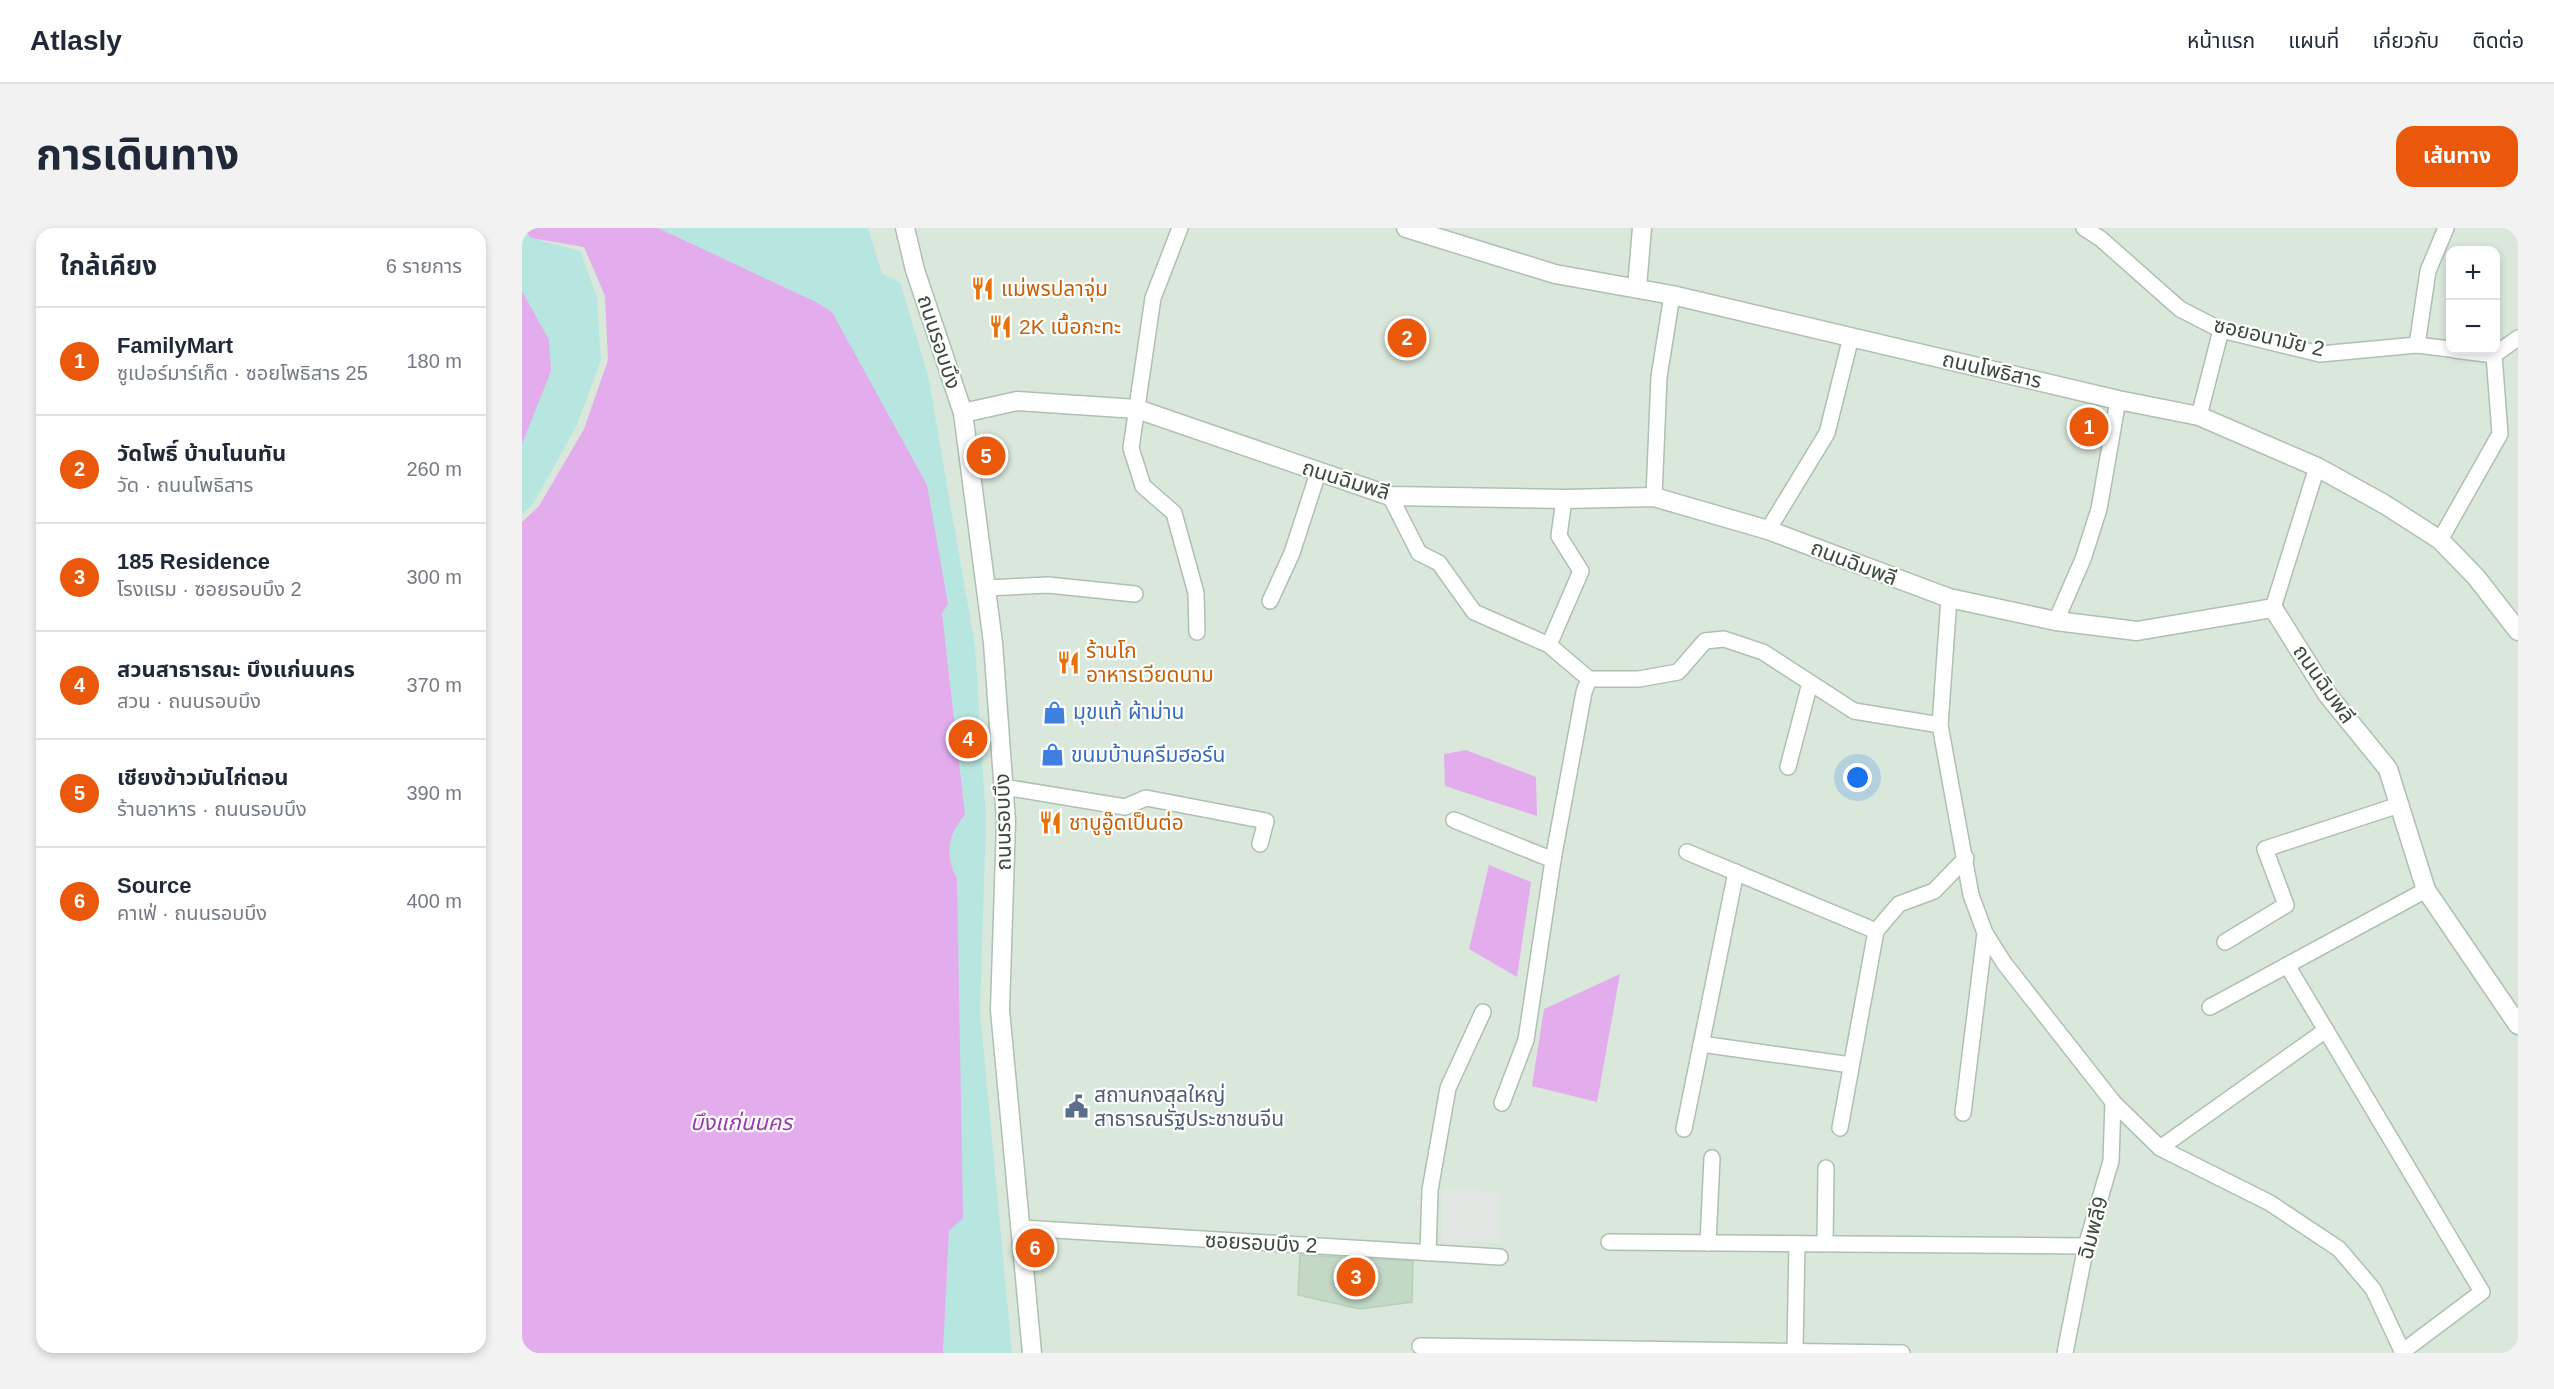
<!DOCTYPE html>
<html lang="th">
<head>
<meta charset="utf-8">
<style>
	body { margin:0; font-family:Arial,"Noto Sans Thai",sans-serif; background:#f2f2f3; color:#1f2937 }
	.controls { position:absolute; right:18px; top:18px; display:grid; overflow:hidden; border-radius:12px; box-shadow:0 3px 9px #0003 }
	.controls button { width:54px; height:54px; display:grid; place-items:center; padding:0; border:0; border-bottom:2px solid #e0e1e3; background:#fff; color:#1f2937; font:30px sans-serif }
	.you { position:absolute; left:1336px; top:550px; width:21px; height:21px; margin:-15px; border:4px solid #fff; border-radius:50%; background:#1a73e8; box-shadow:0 0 0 9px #1a73e833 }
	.badge { display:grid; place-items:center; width:39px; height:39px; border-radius:50%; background:#ea580c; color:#fff; font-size:20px; font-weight:700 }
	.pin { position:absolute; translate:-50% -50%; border:3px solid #fff; box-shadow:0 2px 6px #0006 }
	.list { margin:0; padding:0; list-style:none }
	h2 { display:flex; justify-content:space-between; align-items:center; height:78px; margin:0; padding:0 24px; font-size:26px }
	h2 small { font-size:20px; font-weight:400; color:#747a83 }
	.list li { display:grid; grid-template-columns:39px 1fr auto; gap:18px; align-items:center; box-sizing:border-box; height:108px; padding:0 24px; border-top:2px solid #e0e1e3 }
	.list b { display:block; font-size:22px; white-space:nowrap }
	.list p { margin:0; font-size:20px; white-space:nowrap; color:#747a83 }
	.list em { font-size:20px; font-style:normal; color:#747a83 }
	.map { position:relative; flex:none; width:1996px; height:1125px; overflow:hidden; border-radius:18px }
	header { display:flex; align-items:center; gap:36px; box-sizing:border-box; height:84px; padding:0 30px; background:#fff; border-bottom:2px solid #e0e1e3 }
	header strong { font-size:28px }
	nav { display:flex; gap:33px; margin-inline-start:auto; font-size:21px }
	.intro { display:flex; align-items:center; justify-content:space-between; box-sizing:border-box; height:144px; padding:0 36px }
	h1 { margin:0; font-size:42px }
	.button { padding:15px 27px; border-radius:18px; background:#ea580c; color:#fff; font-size:21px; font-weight:700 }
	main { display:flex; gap:36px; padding:0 36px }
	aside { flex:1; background:#fff; border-radius:18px; box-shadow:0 3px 9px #0003 }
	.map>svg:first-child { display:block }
</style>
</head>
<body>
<header>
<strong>Atlasly</strong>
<nav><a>หน้าแรก</a><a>แผนที่</a><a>เกี่ยวกับ</a><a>ติดต่อ</a></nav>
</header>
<div class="intro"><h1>การเดินทาง</h1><a class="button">เส้นทาง</a></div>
<main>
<aside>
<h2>ใกล้เคียง<small>6 รายการ</small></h2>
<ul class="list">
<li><span class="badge">1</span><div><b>FamilyMart</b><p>ซูเปอร์มาร์เก็ต · ซอยโพธิสาร 25</p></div><em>180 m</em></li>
<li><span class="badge">2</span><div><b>วัดโพธิ์ บ้านโนนทัน</b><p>วัด · ถนนโพธิสาร</p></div><em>260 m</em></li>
<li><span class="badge">3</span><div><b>185 Residence</b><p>โรงแรม · ซอยรอบบึง 2</p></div><em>300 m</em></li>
<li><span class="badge">4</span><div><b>สวนสาธารณะ บึงแก่นนคร</b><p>สวน · ถนนรอบบึง</p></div><em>370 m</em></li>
<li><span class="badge">5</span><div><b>เชียงข้าวมันไก่ตอน</b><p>ร้านอาหาร · ถนนรอบบึง</p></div><em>390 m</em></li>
<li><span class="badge">6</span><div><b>Source</b><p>คาเฟ่ · ถนนรอบบึง</p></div><em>400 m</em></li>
</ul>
</aside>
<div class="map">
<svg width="1996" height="1125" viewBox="0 0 1996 1125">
	<rect width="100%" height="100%" fill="#ecf5ed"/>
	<path fill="#dae8dc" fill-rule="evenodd" d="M 0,0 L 1996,0 L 1996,1125 L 0,1125 ZM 1928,22 L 1974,22 L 1974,122 L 1928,122 Z"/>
	<g fill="#b7e6e0">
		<path d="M 136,0 L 346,0 L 360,46 L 378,54 L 406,147 L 453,418 L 464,593 L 458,783 L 490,1125 L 421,1125 L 427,1003 L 435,651 C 423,628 425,607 443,587 L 420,385 L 426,375 L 310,84 L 294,74 Z"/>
		<path d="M 0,2 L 9,10 L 58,23 L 75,69 L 79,132 L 55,197 L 11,276 L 0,286 Z"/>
	</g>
	<path fill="#e2e7e3" d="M 921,961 L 978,964 L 978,1014 L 921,1014 Z"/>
	<g fill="#e2aced">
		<path d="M 0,0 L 136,0 L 294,74 L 310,84 L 405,257 L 426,376 L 420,385 L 443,587 C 425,607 423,628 435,651 L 441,990 L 427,1003 L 421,1125 L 0,1125 L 0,294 L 17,278 L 62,201 L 86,132 L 83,68 L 62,19 L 9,10 Z"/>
		<path d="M 0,63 L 27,112 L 29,143 L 0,216 Z"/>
		<path d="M 944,522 L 1014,549 L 1015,588 L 923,558 L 922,526 Z"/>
		<path d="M 967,637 L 1009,654 L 995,749 L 947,721 Z"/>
		<path d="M 1098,746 L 1075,874 L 1010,858 L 1022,781 Z"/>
	</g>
	<path fill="#c4d9c5" stroke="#b5d0b6" stroke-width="1.5" d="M 778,1027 L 891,1033 L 890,1074 L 838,1081 L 776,1067 Z"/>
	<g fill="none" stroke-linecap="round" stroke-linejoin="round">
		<defs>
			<g id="minor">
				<path d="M 658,0 L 631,70 L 609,220 L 621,258 L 652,285 L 674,365 L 675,404"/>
				<path d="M 1562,0 L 1579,11 L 1658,81 L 1699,102 L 1798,126 L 1895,117 L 1928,121"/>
				<path d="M 1895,117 L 1906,43 L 1924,0"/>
				<path d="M 1932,122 L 1972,127 L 1996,110"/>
				<path d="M 1677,188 L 1699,102"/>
				<path d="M 868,268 L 897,325 L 917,335 L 952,384 L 1027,417 L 1067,451 L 1117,451 L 1156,444 L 1183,413 L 1202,411 L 1241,424 L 1332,483 L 1418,497"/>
				<path d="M 1132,269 L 1137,149 L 1150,67"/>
				<path d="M 1246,302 L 1305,205 L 1329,109"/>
				<path d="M 1918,312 L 1978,206 L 1972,127"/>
				<path d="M 464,360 L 526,357 L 613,366"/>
				<path d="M 1427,370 L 1418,497 L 1449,667 L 1463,705 L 1482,735 L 1591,874 L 1638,920 L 1748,975 L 1817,1021 L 1851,1061 L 1881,1125"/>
				<path d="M 748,373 L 770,325 L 796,245"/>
				<path d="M 1751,380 L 1795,239"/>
				<path d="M 1534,393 L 1561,331 L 1577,281 L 1596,172"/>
				<path d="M 1027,417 L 1059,343 L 1037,308 L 1042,271"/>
				<path d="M 1266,539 L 1288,455"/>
				<path d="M 482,559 L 603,579 L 624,570 L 744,593 L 738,616"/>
				<path d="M 932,592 L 1031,632"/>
				<path d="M 1165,624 L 1354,703"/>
				<path d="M 1703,714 L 1764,677 L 1743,621 L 1877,577"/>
				<path d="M 1765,737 L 1960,1064 L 1880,1124"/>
				<path d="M 1688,779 L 1904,662"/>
				<path d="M 1179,816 L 1329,837"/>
				<path d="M 980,875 L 1004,812 L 1031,632 L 1062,464 L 1067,451"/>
				<path d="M 1441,885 L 1463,705"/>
				<path d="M 1318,900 L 1354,703 L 1377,676 L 1412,663 L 1444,630"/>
				<path d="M 1162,901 L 1214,644"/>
				<path d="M 1638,920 L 1804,802"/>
				<path d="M 500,1000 L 978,1029"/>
				<path d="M 1087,1014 L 1564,1018"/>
				<path d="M 1186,1015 L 1190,930"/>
				<path d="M 1303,1016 L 1304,940"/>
				<path d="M 906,1025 L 908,962 L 926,860 L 961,784"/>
				<path d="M 898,1118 L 1380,1125"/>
				<path d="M 1273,1122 L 1275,1016"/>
				<path d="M 1543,1125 L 1564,1018 L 1589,933 L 1591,874"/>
			</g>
			<g id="tertiary">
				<path d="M 383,0 L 393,42 L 441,185 L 471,415 L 484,593 L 478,782 L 510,1125"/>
				<path d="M 884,0 L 1033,46 L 1150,67 L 1596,172 L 1677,188 L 1795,239 L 1862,276 L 1918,312 L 1954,349 L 1996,403"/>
				<path d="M 1115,59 L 1120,0"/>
				<path d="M 441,185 L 495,173 L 615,181 L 868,268 L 1042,271 L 1132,269 L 1246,302 L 1427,370 L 1534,393 L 1615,403 L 1751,380 L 1805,466 L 1866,541 L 1904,662 L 1996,797"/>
			</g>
		</defs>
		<use href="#minor" stroke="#aec0b0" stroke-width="18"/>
		<use href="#tertiary" stroke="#aec0b0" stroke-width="21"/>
		<use href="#minor" stroke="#fff" stroke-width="15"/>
		<use href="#tertiary" stroke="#fff" stroke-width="18"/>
	</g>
	<defs>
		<symbol id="restaurant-bare" viewBox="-9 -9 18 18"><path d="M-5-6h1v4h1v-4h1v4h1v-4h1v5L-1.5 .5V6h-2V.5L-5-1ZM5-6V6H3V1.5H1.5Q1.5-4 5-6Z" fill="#e8710a" stroke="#fff" stroke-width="2.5" paint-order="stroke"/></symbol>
		<symbol id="shop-bare" viewBox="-9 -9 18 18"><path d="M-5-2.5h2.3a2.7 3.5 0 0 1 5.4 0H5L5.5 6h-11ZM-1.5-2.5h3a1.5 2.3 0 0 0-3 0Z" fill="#3f7fe0" stroke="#fff" stroke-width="2.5" paint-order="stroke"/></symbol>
		<symbol id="civic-bare" viewBox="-9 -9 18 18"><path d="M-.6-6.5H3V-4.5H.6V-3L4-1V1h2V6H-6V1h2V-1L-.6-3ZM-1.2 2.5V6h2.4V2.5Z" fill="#5c6f8a" stroke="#fff" stroke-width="2.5" paint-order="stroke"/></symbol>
	</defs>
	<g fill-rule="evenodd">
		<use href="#restaurant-bare" x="444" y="44" width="33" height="33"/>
		<use href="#restaurant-bare" x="462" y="82" width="33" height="33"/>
		<use href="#restaurant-bare" x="530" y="418" width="33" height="33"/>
		<use href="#shop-bare" x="516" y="468" width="33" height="33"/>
		<use href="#shop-bare" x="514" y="510" width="33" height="33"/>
		<use href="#restaurant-bare" x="512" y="578" width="33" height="33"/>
		<use href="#civic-bare" x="538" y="862" width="33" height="33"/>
	</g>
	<g text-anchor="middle" stroke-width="4.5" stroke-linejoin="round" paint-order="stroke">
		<g font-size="21" fill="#c56008" stroke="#fff" text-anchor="start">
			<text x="479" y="68">แม่พรปลาจุ่ม</text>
			<text x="497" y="106">2K เนื้อกะทะ</text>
			<text x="564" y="430">ร้านโก<tspan x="564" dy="24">อาหารเวียดนาม</tspan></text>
			<text x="547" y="602">ชาบูอู๊ดเป็นต่อ</text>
		</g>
		<g font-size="21" fill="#39493a" stroke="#fff">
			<text transform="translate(1747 109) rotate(13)" y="7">ซอยอนามัย 2</text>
			<text transform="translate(417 114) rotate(72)" y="7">ถนนรอบบึง</text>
			<text transform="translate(1470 142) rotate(13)" y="7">ถนนโพธิสาร</text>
			<text transform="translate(824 252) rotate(17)" y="7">ถนนฉิมพลี</text>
			<text transform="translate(1332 335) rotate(21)" y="7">ถนนฉิมพลี</text>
			<text transform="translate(1802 456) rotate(55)" y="7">ถนนฉิมพลี</text>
			<text transform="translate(481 594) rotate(-91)" y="7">ถนนรอบบึง</text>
			<text transform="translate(1571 1000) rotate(-75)" y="7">ฉิมพลี9</text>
			<text transform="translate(739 1015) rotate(3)" y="7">ซอยรอบบึง 2</text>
		</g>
		<g font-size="21" fill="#366cbe" stroke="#fff" text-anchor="start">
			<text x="551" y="491">มุขแท้ ผ้าม่าน</text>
			<text x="549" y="534">ขนมบ้านครีมฮอร์น</text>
		</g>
		<g font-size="21" fill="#4e5e75" stroke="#fff" text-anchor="start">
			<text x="572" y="874">สถานกงสุลใหญ่<tspan x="572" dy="24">สาธารณรัฐประชาชนจีน</tspan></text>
		</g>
		<g font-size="22" font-style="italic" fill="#9e38b0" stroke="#fff">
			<text x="219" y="902">บึงแก่นนคร</text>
		</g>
	</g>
</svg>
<div class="controls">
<button>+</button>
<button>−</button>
</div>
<div class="you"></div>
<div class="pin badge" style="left:1567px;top:199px">1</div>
<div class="pin badge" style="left:885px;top:110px">2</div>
<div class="pin badge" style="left:834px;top:1049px">3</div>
<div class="pin badge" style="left:446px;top:511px">4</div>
<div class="pin badge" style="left:464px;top:228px">5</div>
<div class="pin badge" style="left:513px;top:1020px">6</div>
</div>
</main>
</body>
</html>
